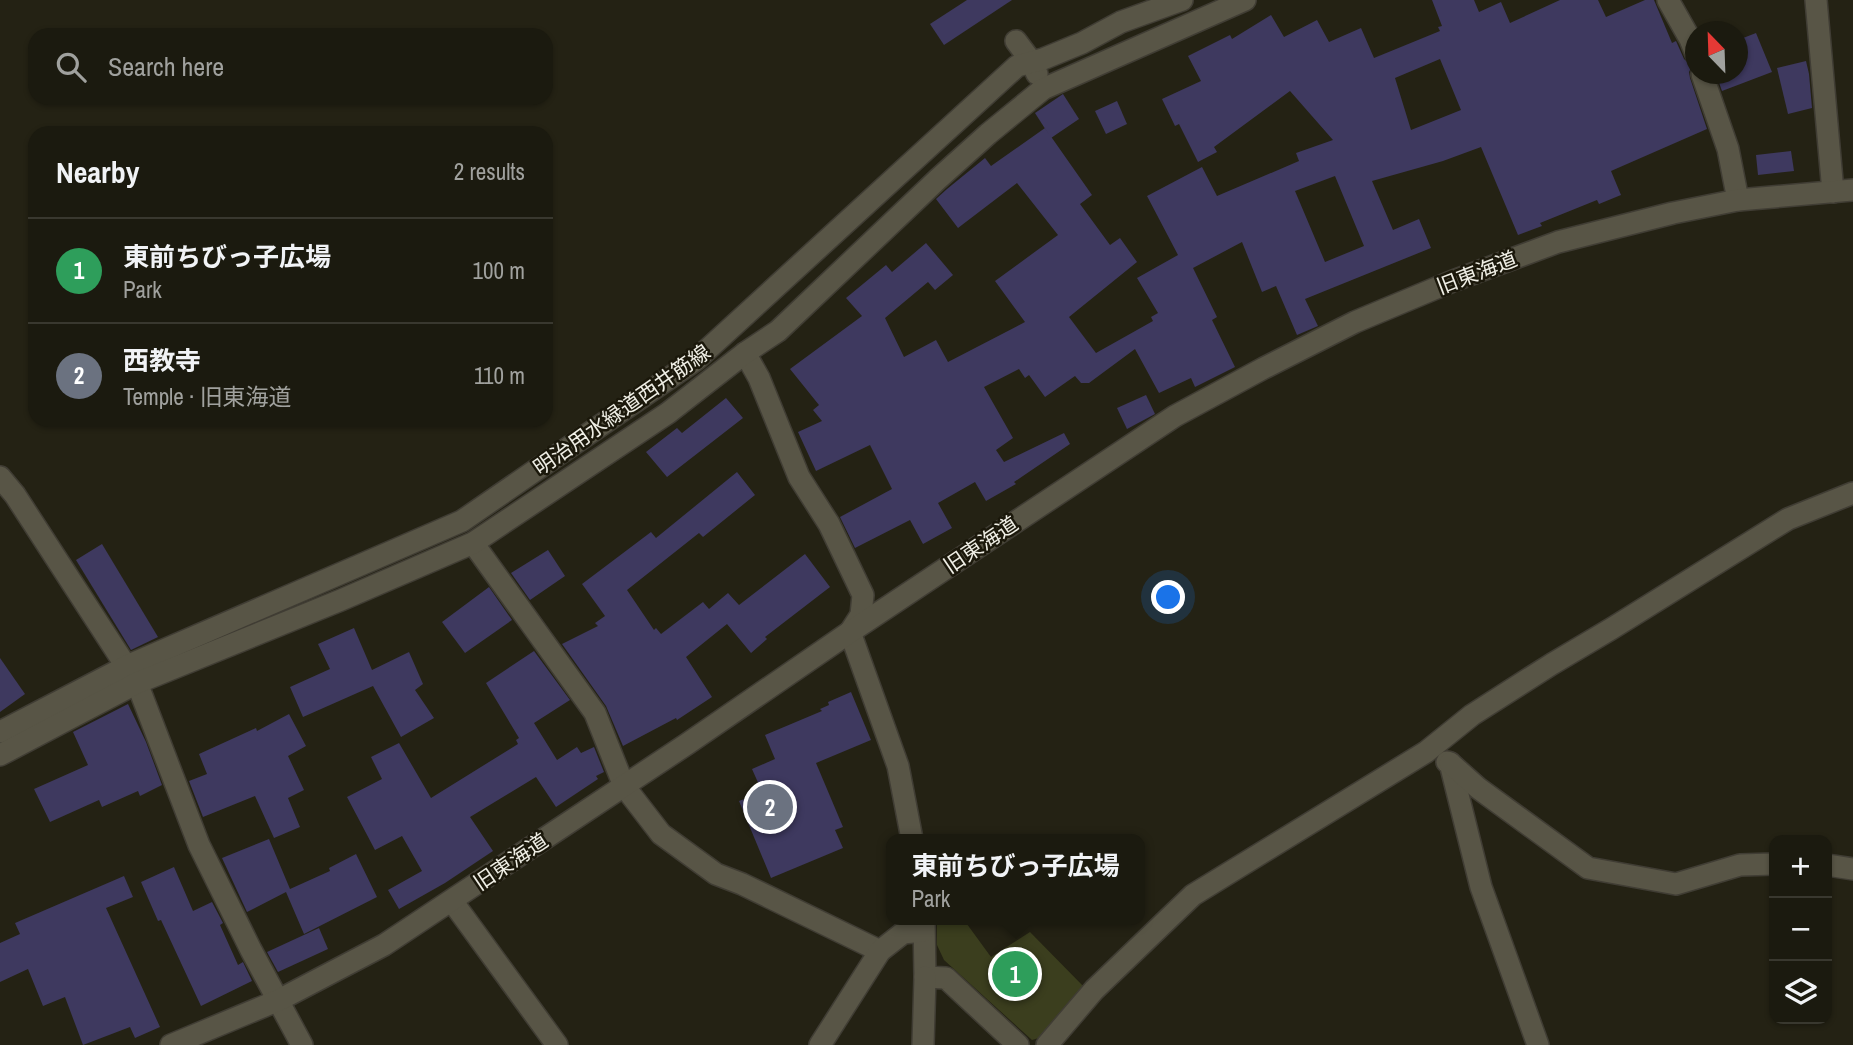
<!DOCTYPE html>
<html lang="en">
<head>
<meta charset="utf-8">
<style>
	body { margin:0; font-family:"Archivo Narrow","Noto Sans JP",sans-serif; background:#242318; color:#f1f3f6 }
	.controls { position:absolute; right:21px; bottom:21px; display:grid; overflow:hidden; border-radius:14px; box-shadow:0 2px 5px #0004 }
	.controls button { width:63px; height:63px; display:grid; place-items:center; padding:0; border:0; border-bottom:2px solid #39382f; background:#1b1a0f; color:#f1f3f6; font:35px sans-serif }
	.compass { position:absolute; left:1685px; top:21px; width:63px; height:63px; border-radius:50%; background:#1b1a0f; box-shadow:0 2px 5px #0004; rotate:337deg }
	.you { position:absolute; left:1169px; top:598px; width:24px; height:24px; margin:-18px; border:5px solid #fff; border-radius:50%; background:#1a73e8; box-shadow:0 0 0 10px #1a73e833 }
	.badge { display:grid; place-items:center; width:46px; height:46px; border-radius:50%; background:#84cf4d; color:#fff; font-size:23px; font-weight:700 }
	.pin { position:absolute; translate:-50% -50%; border:4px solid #fff; box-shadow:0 2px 7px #0006 }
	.popup { position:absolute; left:886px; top:834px; width:259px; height:91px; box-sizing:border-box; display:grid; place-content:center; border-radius:14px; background:#1b1a0f; filter:drop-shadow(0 2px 5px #0005); font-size:23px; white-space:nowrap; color:#a0a19e }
	.popup b { font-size:26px; color:#f1f3f6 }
	.popup::after { content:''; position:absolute; left:50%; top:100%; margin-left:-14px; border:14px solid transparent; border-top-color:#1b1a0f }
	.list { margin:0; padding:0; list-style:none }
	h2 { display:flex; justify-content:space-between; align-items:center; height:91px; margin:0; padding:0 28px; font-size:30px }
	h2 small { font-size:23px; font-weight:400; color:#a0a19e }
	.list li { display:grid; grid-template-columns:46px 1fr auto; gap:21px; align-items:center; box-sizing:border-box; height:105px; padding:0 28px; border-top:2px solid #39382f }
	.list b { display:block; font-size:26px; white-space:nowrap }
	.list p { margin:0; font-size:23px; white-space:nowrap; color:#a0a19e }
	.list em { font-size:23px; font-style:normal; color:#a0a19e }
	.icon { flex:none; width:38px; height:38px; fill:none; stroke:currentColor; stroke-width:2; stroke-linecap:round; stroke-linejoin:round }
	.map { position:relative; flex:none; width:1853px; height:1045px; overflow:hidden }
	.search { position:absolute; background:#1b1a0f; box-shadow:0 2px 5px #0004; left:28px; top:28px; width:525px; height:77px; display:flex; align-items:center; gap:18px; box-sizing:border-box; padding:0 24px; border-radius:21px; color:#a0a19e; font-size:26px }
	.panel { position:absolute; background:#1b1a0f; box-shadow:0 2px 5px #0004; left:28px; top:126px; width:525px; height:301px; border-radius:21px }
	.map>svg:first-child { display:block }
</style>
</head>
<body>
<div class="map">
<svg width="1853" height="1045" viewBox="0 0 1853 1045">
	<rect width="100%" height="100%" fill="#242214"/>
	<path fill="#3b3e1e" d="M 937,920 L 964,920 L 991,957 L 1030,932 L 1085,988 L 1046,1036 L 1032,1040 L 944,960 L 937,945 Z"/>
	<g fill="#3e395f" fill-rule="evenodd">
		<path d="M 967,0 L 1012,0 L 944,45 L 930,24 Z"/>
		<path d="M 1432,0 L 1474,0 L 1479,12 L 1501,2 L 1510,23 L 1560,0 L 1598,0 L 1606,17 L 1645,0 L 1654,0 L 1672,43 L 1676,41 L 1684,59 L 1692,66 L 1689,72 L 1690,78 L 1707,129 L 1611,171 L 1621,195 L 1599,204 L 1597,200 L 1540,223 L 1542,226 L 1518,235 L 1481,147 L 1443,161 L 1372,181 L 1393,230 L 1419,219 L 1431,248 L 1305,299 L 1318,326 L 1297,335 L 1276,286 L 1262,292 L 1242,242 L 1193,268 L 1217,317 L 1212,320 L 1235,367 L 1195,387 L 1191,378 L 1159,393 L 1135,349 L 1089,383 L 1081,383 L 1075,376 L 1045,397 L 1029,375 L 1025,378 L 1019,369 L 984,387 L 1013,438 L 996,450 L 1004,462 L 1064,433 L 1070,444 L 1014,482 L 1016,484 L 986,501 L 975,482 L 938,503 L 952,528 L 923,544 L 910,520 L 855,548 L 840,517 L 892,489 L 870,445 L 816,471 L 798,432 L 822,421 L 813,410 L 819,405 L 790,369 L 862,316 L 846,298 L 886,265 L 892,272 L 926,243 L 953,275 L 935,290 L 928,282 L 885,318 L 904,357 L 936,340 L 948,362 L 1025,322 L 995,281 L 1058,235 L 1017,183 L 958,228 L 936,199 L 947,189 L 985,158 L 991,166 L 1045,128 L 1092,195 L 1080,204 L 1110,245 L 1120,238 L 1137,262 L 1069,317 L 1096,353 L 1153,321 L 1151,317 L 1158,313 L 1137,278 L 1178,255 L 1147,196 L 1202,167 L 1217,196 L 1299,161 L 1296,153 L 1333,140 L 1290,91 L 1214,147 L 1217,152 L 1198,162 L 1179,124 L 1175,126 L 1162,99 L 1201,81 L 1188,56 L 1230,35 L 1232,39 L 1271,15 L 1284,37 L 1317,20 L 1329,42 L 1361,28 L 1374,58 L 1440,31 L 1438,27 L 1442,26 ZM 1440,59 L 1461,110 L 1411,130 L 1395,78 ZM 1335,176 L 1364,246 L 1325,262 L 1295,191 Z"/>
		<path d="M 1756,33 L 1772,72 L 1722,91 L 1716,74 L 1738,74 L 1738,40 Z"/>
		<path d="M 1806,61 L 1809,74 L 1812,108 L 1788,114 L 1777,68 Z"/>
		<path d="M 1063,94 L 1079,119 L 1051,138 L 1035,113 Z"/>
		<path d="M 1117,101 L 1127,124 L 1106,134 L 1095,111 Z"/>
		<path d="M 1791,151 L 1794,171 L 1758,175 L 1756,155 Z"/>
		<path d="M 1146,395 L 1155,414 L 1127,429 L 1117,408 Z"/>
		<path d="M 726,398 L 743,418 L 667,477 L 646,452 L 677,428 L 682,433 Z"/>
		<path d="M 737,472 L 755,495 L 703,537 L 699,533 L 627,590 L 654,630 L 656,628 L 661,634 L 703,602 L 709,609 L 728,593 L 739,605 L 805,554 L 830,587 L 765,637 L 767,639 L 751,653 L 727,624 L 686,657 L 712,697 L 677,720 L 676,718 L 623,746 L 606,706 L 562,644 L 598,626 L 595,623 L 605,616 L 582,584 L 651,532 L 656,538 Z"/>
		<path d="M 102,544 L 158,637 L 131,650 L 76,560 Z"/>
		<path d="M 548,550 L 565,576 L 530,600 L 511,573 Z"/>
		<path d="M 489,587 L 512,620 L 465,653 L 442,622 Z"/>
		<path d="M 354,628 L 372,670 L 409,652 L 423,684 L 415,690 L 434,718 L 401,737 L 373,686 L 303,717 L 290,687 L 330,669 L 318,644 Z"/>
		<path d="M 534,651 L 570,700 L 534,723 L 557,760 L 577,747 L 581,753 L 594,747 L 604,772 L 596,776 L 598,779 L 556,807 L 536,777 L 470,817 L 493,851 L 445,883 L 399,909 L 388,890 L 422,871 L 402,836 L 375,850 L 347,797 L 382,779 L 371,757 L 399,743 L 431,798 L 518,744 L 516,740 L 519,738 L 486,683 Z"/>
		<path d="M 0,658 L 25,694 L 0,712 Z"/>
		<path d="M 851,692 L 871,740 L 816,763 L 843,827 L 835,830 L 843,848 L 771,878 L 739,801 L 755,795 L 753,790 L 760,787 L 752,769 L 775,759 L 765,735 L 822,711 L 820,709 L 829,705 L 828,702 Z"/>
		<path d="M 128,704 L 146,742 L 162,785 L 140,796 L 138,791 L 102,807 L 99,800 L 50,822 L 34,789 L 88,765 L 73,732 Z"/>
		<path d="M 289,714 L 306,746 L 288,756 L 304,790 L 288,798 L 300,827 L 274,838 L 255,796 L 203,817 L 189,781 L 207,774 L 199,754 L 256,728 L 257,731 Z"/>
		<path d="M 269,839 L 290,889 L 330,871 L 329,868 L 356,854 L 377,897 L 304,934 L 286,892 L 247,912 L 222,858 Z"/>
		<path d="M 174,867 L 193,911 L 212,902 L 223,923 L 220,925 L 238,965 L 243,962 L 252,981 L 201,1006 L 161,920 L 158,921 L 141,882 Z"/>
		<path d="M 124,876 L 133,897 L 106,908 L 160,1027 L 135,1038 L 130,1027 L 83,1045 L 65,997 L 43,1006 L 28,969 L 0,982 L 0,943 L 20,934 L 15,923 Z"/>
		<path d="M 319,928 L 328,949 L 278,972 L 267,952 Z"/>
	</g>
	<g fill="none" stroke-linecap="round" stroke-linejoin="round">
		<defs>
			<g id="street">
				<path d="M 1668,0 L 1690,39 L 1696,54"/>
				<path d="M 1816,0 L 1833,192"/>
				<path d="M 1016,41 L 1031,61 L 1037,74"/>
				<path d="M 1702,74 L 1728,149 L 1738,200"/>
				<path d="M 745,353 L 759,378 L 799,477 L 829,524 L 863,595 L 861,615 L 850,632 L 898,766 L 912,839"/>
				<path d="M 0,477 L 15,495 L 137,683 L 199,845 L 251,950 L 302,1045"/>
				<path d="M 473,543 L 595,713 L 624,786 L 661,834 L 716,874 L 742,884 L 880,951"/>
				<path d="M 0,732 L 127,666 L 462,521 L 697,359 L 1017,66 L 1043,59 L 1082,43 L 1121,22 L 1182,0"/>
				<path d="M 0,755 L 137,683 L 341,600 L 473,543 L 668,413 L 745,353 L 778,331 L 938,179 L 988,134 L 1043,89 L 1245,0"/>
				<path d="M 1447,762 L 1450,763 L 1481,887 L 1538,1045"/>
				<path d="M 1450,763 L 1478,788 L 1588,868 L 1676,884 L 1740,865 L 1774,864"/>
				<path d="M 1827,865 L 1853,869"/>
				<path d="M 452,901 L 557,1045"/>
				<path d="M 924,920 L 925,977 L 946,978 L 1018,1045"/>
				<path d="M 820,1045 L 880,951 L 903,933 L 923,931"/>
				<path d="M 923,1045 L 925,977"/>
				<path d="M 1047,1045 L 1094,990 L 1193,895 L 1426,752 L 1472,715 L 1552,664 L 1611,629 L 1788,519 L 1853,493"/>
			</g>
			<path id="secondary" d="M 171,1045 L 279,1000 L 384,945 L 687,744 L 850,632 L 1175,416 L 1264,368 L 1355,322 L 1453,281 L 1558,242 L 1673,213 L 1738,200 L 1853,190"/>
		</defs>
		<use href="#street" stroke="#403d34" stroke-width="24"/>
		<use href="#secondary" stroke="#403d34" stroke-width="24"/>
		<use href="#street" stroke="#585546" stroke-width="21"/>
		<use href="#secondary" stroke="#585546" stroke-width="21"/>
	</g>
	<g text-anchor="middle" stroke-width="5" stroke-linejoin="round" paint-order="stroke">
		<g font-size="21" fill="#efeee5" stroke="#1b180b">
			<text transform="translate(1477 273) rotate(-21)" y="7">旧東海道</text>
			<text transform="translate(622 410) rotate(-35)" y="7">明治用水緑道西井筋線</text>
			<text transform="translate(981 545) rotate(-34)" y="7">旧東海道</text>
			<text transform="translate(511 862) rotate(-34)" y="7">旧東海道</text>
		</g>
	</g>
</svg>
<div class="controls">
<button>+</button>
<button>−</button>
<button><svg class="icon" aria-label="layers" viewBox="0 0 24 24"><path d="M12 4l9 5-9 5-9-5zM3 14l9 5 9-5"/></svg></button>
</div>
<svg class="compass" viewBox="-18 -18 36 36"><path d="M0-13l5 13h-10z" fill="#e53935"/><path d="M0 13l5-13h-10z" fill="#a0a19e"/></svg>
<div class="you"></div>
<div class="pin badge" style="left:1015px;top:974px;background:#2e9e5b">1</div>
<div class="popup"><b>東前ちびっ子広場</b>Park</div>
<div class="pin badge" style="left:770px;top:807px;background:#6b7280">2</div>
<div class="search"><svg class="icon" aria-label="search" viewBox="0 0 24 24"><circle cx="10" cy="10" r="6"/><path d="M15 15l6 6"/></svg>Search here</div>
<section class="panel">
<h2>Nearby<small>2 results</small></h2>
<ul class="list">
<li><span class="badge" style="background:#2e9e5b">1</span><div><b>東前ちびっ子広場</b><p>Park</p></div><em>100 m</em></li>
<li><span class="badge" style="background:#6b7280">2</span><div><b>西教寺</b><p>Temple · 旧東海道</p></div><em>110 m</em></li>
</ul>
</section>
</div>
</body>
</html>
